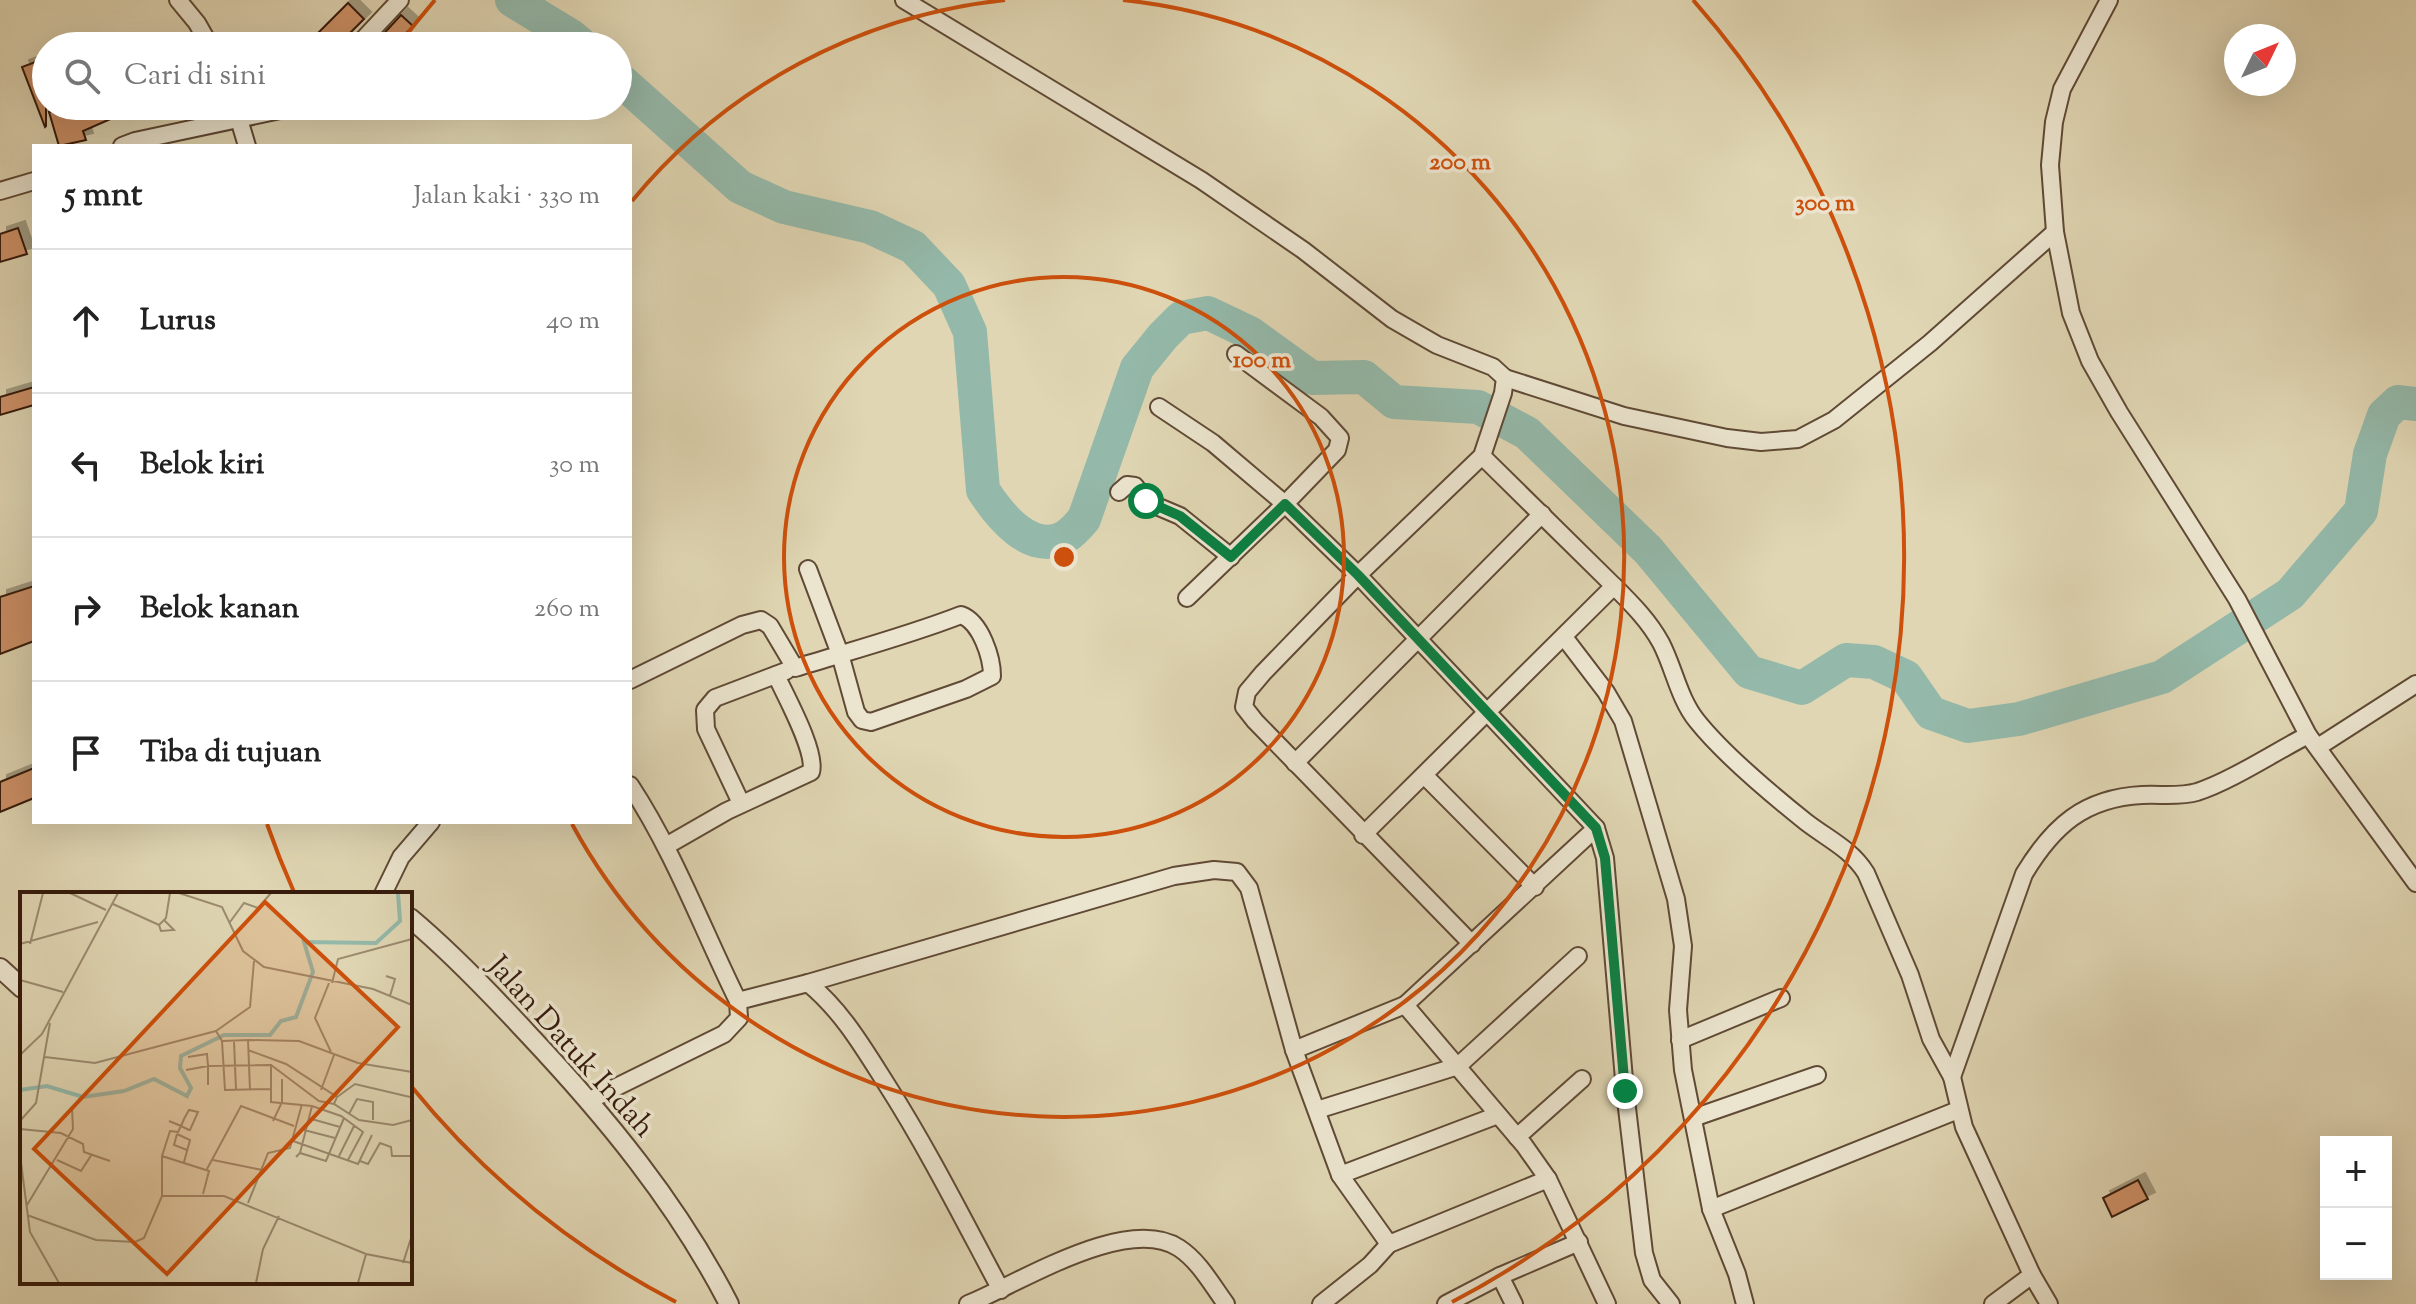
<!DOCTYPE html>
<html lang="id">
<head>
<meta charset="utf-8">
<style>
	body { margin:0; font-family:"Sorts Mill Goudy",serif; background:#f6f6f6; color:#222 }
	.controls { position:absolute; right:24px; bottom:24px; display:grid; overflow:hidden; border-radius:0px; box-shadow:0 8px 32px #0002 }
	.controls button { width:72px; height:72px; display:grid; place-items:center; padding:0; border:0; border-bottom:2px solid #e0e0e0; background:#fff; color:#222; font:40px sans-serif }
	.compass { position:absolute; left:2224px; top:24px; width:72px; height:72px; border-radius:50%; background:#fff; box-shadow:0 8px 32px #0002; rotate:47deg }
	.stop { position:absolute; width:24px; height:24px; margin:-18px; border:6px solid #0b8043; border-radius:50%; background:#fff }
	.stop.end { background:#0b8043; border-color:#fff; box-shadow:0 2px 8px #0008 }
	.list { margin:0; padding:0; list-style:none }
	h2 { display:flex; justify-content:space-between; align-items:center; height:104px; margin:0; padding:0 32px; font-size:34px }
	h2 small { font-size:26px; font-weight:400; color:#767676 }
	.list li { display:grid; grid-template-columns:52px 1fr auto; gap:24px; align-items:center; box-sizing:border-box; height:144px; padding:0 32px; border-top:2px solid #e0e0e0 }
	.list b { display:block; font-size:30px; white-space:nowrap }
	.list em { font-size:26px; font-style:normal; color:#767676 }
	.icon { flex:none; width:44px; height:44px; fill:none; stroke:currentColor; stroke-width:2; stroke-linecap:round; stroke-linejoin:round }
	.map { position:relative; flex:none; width:2416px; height:1304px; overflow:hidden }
	.search { position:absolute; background:#fff; box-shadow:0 8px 32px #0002; left:32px; top:32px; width:600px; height:88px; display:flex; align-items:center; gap:20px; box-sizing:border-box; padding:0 28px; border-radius:44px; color:#767676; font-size:30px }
	.panel { position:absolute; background:#fff; box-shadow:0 8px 32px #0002; left:32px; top:144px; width:600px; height:680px; border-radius:0px }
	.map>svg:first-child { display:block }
</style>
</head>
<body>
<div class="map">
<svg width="2416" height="1304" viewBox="0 0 2416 1304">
	<defs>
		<filter id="shadow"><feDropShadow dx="7" dy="-7" stdDeviation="0" flood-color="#0004"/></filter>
	</defs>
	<rect width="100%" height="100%" fill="#e0d6b3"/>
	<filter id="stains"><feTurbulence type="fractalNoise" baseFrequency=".0025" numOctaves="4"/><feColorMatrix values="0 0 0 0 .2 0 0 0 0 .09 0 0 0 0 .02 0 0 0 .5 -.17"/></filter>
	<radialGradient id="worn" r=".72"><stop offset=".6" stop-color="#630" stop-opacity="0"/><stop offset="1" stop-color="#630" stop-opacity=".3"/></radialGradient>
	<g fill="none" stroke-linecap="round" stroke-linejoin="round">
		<g stroke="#94b9aa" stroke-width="34">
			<path d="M 512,0 L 571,36 L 583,46"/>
			<path d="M 618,78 L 740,187 L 784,207 L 870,227 L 913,247 L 949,285 L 970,332 L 983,490 C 999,515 1031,556 1065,537 C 1072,533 1079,525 1084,519 L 1137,368 L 1163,336 L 1181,318 L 1208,313 L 1250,333 L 1312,378 L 1364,377 L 1394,402 L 1478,407 L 1527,433 L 1648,550 L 1749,672 L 1802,688 L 1846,660 L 1874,662 L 1906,677 L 1931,713 L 1968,726 L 2019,719 L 2162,677 L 2290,594 L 2361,511 L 2370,454 L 2384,415 L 2398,402 L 2416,404"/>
		</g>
	</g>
	<g fill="#cf9267" stroke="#361b0b" stroke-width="2" filter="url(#shadow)">
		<path d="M 348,3 L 364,19 L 337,46 L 333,46 L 319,32 Z"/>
		<path d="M 401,15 L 413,26 L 394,46 L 380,46 L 376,42 Z"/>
		<path d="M 46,58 L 46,126 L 45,127 L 22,67 Z"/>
		<path d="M 68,106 L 76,106 L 78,113 L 95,106 L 140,106 L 83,131 L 86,140 L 59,146 L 49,112 Z"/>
		<path d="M 18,228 L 27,254 L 0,262 L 0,234 Z"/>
		<path d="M 34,387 L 34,405 L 0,415 L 0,397 Z"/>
		<path d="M 34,586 L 34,641 L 0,654 L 0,597 Z"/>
		<path d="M 34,768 L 34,798 L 0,812 L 0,782 Z"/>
		<path d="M 2138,1180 L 2148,1199 L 2112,1217 L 2103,1198 Z"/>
	</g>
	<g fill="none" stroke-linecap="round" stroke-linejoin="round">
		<defs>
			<g id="minor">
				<path d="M 178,0 L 197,23 L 210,46"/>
				<path d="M 904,0 L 1201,180 L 1303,250 L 1392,319 L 1437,345 L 1493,367 L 1505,378 L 1503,393 L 1482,456 L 1358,575 L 1263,673 L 1247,692 L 1244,707 L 1255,721 L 1472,944"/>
				<path d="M 2109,0 L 2062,89 L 2054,122 L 2050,165 L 2055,232 L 2071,313 L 2090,361 L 2119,412 L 2237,599 L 2308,735 L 2416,883"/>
				<path d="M 357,46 L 400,0"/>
				<path d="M 235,106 L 247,146"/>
				<path d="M 122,146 L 135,141 L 299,106"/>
				<path d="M 0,191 L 34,181"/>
				<path d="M 1236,354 L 1321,417 L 1340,438 L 1337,450 L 1285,504 L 1358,575 L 1596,828 L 1405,1005 L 1524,1145 L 1548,1179 L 1607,1304"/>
				<path d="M 1505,378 L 1624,416 L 1727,438 L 1761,442 L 1798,439 L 1834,420 L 1930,343 L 2055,232"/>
				<path d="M 1159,407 L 1213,443 L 1285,504 L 1187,598"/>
				<path d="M 1119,492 L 1127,485 L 1135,486 L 1147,502 L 1180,516 L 1231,557"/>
				<path d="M 1614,586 C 1632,604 1649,621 1661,643 C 1674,668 1679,699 1697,721 C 1725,756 1771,794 1806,822 C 1828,839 1851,849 1866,873 L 1910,975 L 1931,1039 L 1952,1077 L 1964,1127 L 2032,1275 L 2049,1304"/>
				<path d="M 1564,637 L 1606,692 L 1623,721 L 1676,899 L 1683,946 L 1678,1010 L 1683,1070 L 1711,1209 L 1737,1274 L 1745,1304"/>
				<path d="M 630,680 L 742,625 L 761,620 L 770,626 L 795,668 C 850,651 907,636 961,615 C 981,622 992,658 992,676 L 966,689 L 871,722 L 862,720 L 856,712 L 840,654 L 808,569"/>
				<path d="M 2318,747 L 2416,684"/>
				<path d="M 1295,763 L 1542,514"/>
				<path d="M 1424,775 L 1535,887"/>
				<path d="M 741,803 L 706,729 L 705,710 L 715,698 L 786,671"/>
				<path d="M 1596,828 L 1605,858 L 1625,1091 L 1644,1253 L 1652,1280 L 1671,1304"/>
				<path d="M 1363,835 L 1614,586 L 1482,456"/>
				<path d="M 666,846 L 727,811 L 811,772 C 817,752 785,695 776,675"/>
				<path d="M 383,894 L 401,857 L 431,822"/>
				<path d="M 808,983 C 842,1011 863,1047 887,1085 C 929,1151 964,1221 1001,1290"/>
				<path d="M 738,1001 L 808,983 L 1174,876 L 1214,870 L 1237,872 L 1249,888 L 1294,1050 L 1340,1175 L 1389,1244"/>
				<path d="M 1680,1040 L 1781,998"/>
				<path d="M 1294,1050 L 1405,1005"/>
				<path d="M 1952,1077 L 2024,874 C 2053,826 2084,798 2142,795 C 2160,794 2180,797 2197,792 C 2231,781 2275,752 2308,735"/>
				<path d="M 590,1100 L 724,1034 L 739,1018 L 738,1001 C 702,928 674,852 630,785"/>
				<path d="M 1317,1110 L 1458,1066 L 1578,956"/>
				<path d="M 1693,1118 L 1817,1075"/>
				<path d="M 1517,1137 L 1582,1079"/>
				<path d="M 1340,1175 L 1498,1115"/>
				<path d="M 1711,1209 L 1958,1110"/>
				<path d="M 1500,1276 L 1514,1304"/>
				<path d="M 968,1304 C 1020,1283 1127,1214 1179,1248 C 1199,1261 1212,1285 1226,1304"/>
				<path d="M 1321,1304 L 1370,1265 L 1389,1244 L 1548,1179"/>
				<path d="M 1446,1304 L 1500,1276 L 1579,1242"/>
				<path d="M 1993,1304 L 2032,1275"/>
			</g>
			<g id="tertiary">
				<path d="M 410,918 C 452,953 491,994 528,1034 C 606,1117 677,1203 729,1304"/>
				<path d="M 0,968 L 22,988"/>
			</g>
		</defs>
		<use href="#minor" stroke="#604a35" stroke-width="20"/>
		<use href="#tertiary" stroke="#604a35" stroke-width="22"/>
		<use href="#minor" stroke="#ebe4ce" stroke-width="16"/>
		<use href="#tertiary" stroke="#ebe4ce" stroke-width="18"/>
	</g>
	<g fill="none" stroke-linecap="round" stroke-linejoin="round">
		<path stroke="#0b8043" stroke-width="10" d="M 1146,501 L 1180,516 L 1231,557 L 1285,504 L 1358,575 L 1596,828 L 1605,858 L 1625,1091"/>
	</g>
	<g fill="none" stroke="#cd500c" stroke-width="4">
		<circle cx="1064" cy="557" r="280"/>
		<path d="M632 201A560 560 0 0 1 1005 0M1123 0A560 560 0 1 1 572 824"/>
		<path d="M676 1302A840 840 0 0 1 411 1086M294 892A840 840 0 0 1 267 824M398 46A840 840 0 0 1 435 0M1693 0A840 840 0 0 1 1452 1302"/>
	</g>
	<g text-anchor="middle" stroke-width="7" stroke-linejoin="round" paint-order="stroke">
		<g font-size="30" fill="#361b0b" stroke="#ebe4ce">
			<text transform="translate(572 1046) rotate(48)" y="10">Jalan Datuk Indah</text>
		</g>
	</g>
	<g transform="translate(20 892)">
		<rect width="392" height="392" fill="#e0d6b3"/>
		<path fill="none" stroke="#94b9aa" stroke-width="4" d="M 0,198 L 27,194 L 63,205 L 104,199 L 134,187 L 167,204 L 171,196 L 160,176 L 161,164 L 204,143 L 250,143 L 261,129 L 276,125 L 293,80 L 284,50 L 356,51 L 380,29 L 378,1"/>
		<path fill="none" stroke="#9c8b70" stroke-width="2" d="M 50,1 L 86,18M 159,1 L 202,15 L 223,59 L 244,75 L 353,97 L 392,113M 93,12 L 139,33 L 146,26 L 150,1M 210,30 L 224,11 L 238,16 L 251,1M 139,33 L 141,39 L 154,38 L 144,28M 0,52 L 78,30M 10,52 L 23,1M 366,84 L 375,87 L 370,104M 0,88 L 43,100M 309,91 L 295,126 L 311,160M 312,91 L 318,67 L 392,47M 196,139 L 230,115 L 234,69M 228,148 L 279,149 L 338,171 L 392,180M 202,149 L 228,148 L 230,198M 214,149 L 216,198M 228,158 L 266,172 L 317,205 L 314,212M 0,163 L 22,142 L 98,1M 25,165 L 75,171 L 196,139 L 202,149 L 205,198 L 251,197M 168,165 L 187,162 L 188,174 L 251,173 L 251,210 L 292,214 L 321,224 L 343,240 L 328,268M 251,173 L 299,209 L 314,212 L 339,228 L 373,233 L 392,228M 166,178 L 188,174 L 188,193M 301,198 L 314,163M 317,205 L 335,192 L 390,205M 329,222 L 337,207 L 353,210 L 353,228M 288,226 L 320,235M 0,229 L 16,211 L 30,131M 149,229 L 161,234 L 169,238 L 170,238 L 178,220 L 169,218 L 164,227 L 161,234 L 158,240 L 150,239 L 142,264 L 189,279 L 183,302M 253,229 L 262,210 L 262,187M 0,237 L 41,241 L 63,252 L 64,260 L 90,269M 284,238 L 315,246M 157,242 L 170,248 L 164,270M 157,242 L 154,253 L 167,258M 273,249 L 338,272 L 352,243M 280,261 L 292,214M 0,263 L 10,340 L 39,391M 142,264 L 142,304M 319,264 L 334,234M 276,265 L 280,261 L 306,269 L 324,226M 37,268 L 61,279 L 72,262M 193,268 L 242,278M 340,269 L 348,272 L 360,251 L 371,255 L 372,264 L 392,264M 187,277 L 221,214 L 274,234M 228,311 L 248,261 L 270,256 L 282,212M 7,313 L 53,237 L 52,216M 7,323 L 76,348 L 115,350 L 124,346 L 142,304 L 204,304 L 346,362 L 392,371M 383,371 L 392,343M 236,391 L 243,357 L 259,324M 338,391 L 346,362"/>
		<path fill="#cd500c" fill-opacity="0.15" stroke="#cd500c" stroke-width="4" d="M 245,10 L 378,135 L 147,382 L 14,257 Z"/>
		<rect width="392" height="392" fill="none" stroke="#361b0b" stroke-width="4"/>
	</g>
	<circle cx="1064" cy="557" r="12" fill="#cd500c" stroke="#ebe4ce" stroke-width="4"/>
	<g font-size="24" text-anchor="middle" font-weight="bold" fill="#cd500c" stroke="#ebe4ce" stroke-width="7" stroke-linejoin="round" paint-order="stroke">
		<text x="1460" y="169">200 m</text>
		<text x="1825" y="210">300 m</text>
		<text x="1262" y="367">100 m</text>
	</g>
	<rect width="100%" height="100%" filter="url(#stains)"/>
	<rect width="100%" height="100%" fill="url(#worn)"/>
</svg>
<div class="controls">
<button>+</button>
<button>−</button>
</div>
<svg class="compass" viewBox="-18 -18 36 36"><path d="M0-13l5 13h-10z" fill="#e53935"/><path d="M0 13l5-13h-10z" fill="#767676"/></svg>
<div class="stop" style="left:1146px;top:501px"></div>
<div class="stop end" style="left:1625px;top:1091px"></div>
<div class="search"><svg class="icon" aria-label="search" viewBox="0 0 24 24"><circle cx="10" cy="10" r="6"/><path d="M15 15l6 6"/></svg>Cari di sini</div>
<section class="panel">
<h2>5 mnt<small>Jalan kaki · 330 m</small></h2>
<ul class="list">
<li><svg class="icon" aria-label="ahead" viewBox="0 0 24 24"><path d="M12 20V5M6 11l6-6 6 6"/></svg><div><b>Lurus</b></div><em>40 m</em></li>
<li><svg class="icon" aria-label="left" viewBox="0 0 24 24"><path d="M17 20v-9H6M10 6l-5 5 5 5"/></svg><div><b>Belok kiri</b></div><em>30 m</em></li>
<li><svg class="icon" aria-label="right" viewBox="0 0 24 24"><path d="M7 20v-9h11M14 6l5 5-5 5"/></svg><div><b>Belok kanan</b></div><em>260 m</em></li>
<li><svg class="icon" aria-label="arrive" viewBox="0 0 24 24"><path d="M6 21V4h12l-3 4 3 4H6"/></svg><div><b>Tiba di tujuan</b></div></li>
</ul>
</section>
</div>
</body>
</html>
